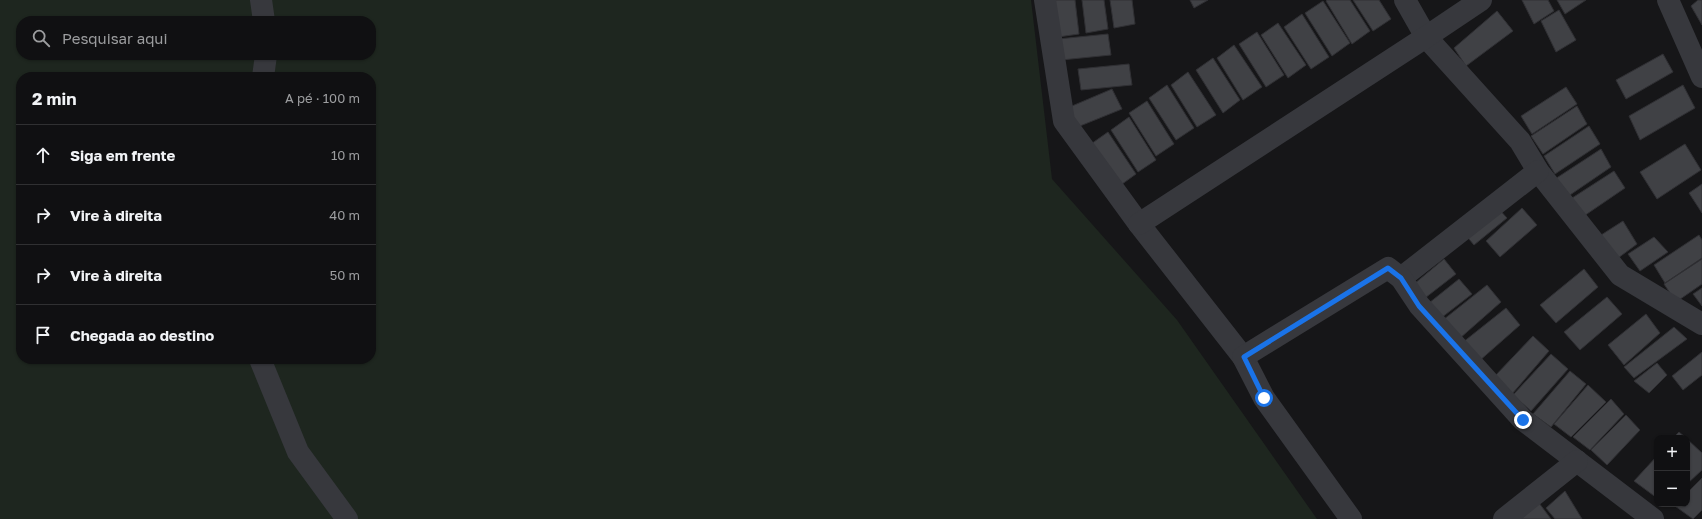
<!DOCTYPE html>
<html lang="pt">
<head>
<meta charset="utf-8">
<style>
	body { margin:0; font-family:"Golos Text",sans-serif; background:#1e1e20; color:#f1f3f6 }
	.controls { position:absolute; right:12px; bottom:12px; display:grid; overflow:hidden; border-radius:8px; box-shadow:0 1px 3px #0004 }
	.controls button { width:36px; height:36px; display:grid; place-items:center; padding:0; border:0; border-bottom:1px solid #303032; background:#101012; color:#f1f3f6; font:20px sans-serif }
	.stop { position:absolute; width:12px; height:12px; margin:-9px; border:3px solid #1a73e8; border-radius:50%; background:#fff }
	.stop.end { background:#1a73e8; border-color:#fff; box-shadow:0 1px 4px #0008 }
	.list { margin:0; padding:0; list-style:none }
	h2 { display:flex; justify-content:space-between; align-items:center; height:52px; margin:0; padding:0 16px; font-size:17px }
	h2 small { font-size:13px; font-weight:400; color:#9c9d9f }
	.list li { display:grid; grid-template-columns:26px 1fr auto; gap:12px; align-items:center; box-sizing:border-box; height:60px; padding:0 16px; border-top:1px solid #303032 }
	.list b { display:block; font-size:15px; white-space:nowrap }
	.list em { font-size:13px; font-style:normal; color:#9c9d9f }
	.icon { flex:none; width:22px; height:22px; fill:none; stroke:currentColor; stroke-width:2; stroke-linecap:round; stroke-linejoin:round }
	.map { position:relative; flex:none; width:1702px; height:519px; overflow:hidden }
	.search { position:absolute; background:#101012; box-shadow:0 1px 3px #0004; left:16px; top:16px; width:360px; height:44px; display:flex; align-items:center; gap:10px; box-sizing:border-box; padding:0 14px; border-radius:16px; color:#9c9d9f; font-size:15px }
	.panel { position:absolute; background:#101012; box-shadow:0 1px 3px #0004; left:16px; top:72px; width:360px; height:292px; border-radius:16px }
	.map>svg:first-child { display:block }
</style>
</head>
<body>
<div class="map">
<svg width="1702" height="519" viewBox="0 0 1702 519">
	<rect width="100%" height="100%" fill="#161618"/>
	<path fill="#1e261f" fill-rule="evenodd" d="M 0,0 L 1031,0 L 1052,179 L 1177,320 L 1317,519 L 0,519 ZM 21,21 L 371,21 L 371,55 L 21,55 ZM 21,77 L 371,77 L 371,359 L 21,359 Z"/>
	<g fill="#404145" stroke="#303034">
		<path d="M 1053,0 L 1075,0 L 1079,34 L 1058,37 Z"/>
		<path d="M 1082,0 L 1104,0 L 1108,29 L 1086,33 Z"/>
		<path d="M 1110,0 L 1132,0 L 1135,24 L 1114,28 Z"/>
		<path d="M 1190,0 L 1208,0 L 1194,8 Z"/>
		<path d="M 1327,0 L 1350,0 L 1370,31 L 1352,44 L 1326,1 Z"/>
		<path d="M 1353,0 L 1379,0 L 1391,19 L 1373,31 Z"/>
		<path d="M 1522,0 L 1548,0 L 1554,11 L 1534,24 Z"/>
		<path d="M 1557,0 L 1586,0 L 1565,14 Z"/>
		<path d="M 1698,0 L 1702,0 L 1702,25 L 1691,6 Z"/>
		<path d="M 1323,1 L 1350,43 L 1332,56 L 1305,13 Z"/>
		<path d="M 1559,10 L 1576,40 L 1556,52 L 1541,21 Z"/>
		<path d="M 1497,11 L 1513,31 L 1466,66 L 1454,48 Z"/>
		<path d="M 1302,14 L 1329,57 L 1311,69 L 1284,27 Z"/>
		<path d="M 1278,23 L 1306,65 L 1288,78 L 1261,35 Z"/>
		<path d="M 1257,32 L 1284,75 L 1266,87 L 1239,44 Z"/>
		<path d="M 1108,34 L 1111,55 L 1061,60 L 1058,39 Z"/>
		<path d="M 1234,45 L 1262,87 L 1243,100 L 1217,58 Z"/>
		<path d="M 1663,54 L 1673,72 L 1626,99 L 1616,80 Z"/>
		<path d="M 1213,58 L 1240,100 L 1223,113 L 1196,70 Z"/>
		<path d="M 1129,64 L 1132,85 L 1081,90 L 1078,69 Z"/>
		<path d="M 1188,72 L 1216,115 L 1197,127 L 1171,85 Z"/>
		<path d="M 1167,85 L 1194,128 L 1176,140 L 1149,98 Z"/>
		<path d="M 1683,85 L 1695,108 L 1640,140 L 1629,116 Z"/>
		<path d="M 1566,87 L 1577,104 L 1532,134 L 1521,116 Z"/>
		<path d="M 1112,89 L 1122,109 L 1075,128 L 1065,109 Z"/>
		<path d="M 1147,101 L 1174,144 L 1156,156 L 1129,113 Z"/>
		<path d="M 1577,106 L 1587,124 L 1543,154 L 1531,136 Z"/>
		<path d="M 1129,117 L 1156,160 L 1138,172 L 1111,130 Z"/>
		<path d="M 1589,126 L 1600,144 L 1555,174 L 1544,156 Z"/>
		<path d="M 1108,132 L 1136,174 L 1118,187 L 1091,144 Z"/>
		<path d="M 1685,144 L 1701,170 L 1657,199 L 1640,172 Z"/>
		<path d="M 1601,149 L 1611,167 L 1567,197 L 1555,179 Z"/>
		<path d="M 1614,171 L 1625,188 L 1581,218 L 1569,200 Z"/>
		<path d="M 1702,184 L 1702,213 L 1689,193 Z"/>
		<path d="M 1497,207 L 1507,218 L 1474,245 L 1464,233 Z"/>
		<path d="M 1522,208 L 1537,225 L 1500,257 L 1486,241 Z"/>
		<path d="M 1623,221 L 1637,244 L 1614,261 L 1598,237 Z"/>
		<path d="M 1699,235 L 1702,240 L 1702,258 L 1665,283 L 1654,265 Z"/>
		<path d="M 1654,237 L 1668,252 L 1640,271 L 1628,254 Z"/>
		<path d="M 1444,259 L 1456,274 L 1425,298 L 1414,284 Z"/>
		<path d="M 1702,259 L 1702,284 L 1676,302 L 1664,284 Z"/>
		<path d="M 1584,269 L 1598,287 L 1556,323 L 1540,305 Z"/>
		<path d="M 1459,279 L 1472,294 L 1441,318 L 1429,303 Z"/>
		<path d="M 1487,285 L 1501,302 L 1459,339 L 1443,320 Z"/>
		<path d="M 1702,288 L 1702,306 L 1693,294 Z"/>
		<path d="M 1607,297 L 1622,314 L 1580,350 L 1564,332 Z"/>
		<path d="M 1506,308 L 1520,325 L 1478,362 L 1462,343 Z"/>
		<path d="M 1646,314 L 1660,333 L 1624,365 L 1608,345 Z"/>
		<path d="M 1674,327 L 1687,339 L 1634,378 L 1624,367 Z"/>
		<path d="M 1533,336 L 1549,351 L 1512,394 L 1494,377 Z"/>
		<path d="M 1702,352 L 1702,375 L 1683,390 L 1672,376 Z"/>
		<path d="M 1551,354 L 1568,369 L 1531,411 L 1513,395 Z"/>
		<path d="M 1657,363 L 1667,375 L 1649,393 L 1634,381 Z"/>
		<path d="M 1570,371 L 1586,384 L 1551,427 L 1533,414 Z"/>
		<path d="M 1588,385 L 1606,402 L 1571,437 L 1554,424 Z"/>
		<path d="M 1611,399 L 1624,414 L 1590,450 L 1573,437 Z"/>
		<path d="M 1626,415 L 1640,430 L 1607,465 L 1591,450 Z"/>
		<path d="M 1679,432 L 1686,438 L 1673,438 Z"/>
		<path d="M 1687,439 L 1702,453 L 1702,470 L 1687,484 Z"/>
		<path d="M 1657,456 L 1657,498 L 1634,481 Z"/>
		<path d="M 1702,478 L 1702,510 L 1693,519 L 1675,506 L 1677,504 L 1687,504 L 1687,493 Z"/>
		<path d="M 1565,491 L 1582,519 L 1555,519 L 1546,508 Z"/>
		<path d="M 1539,503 L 1551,519 L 1521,519 Z"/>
	</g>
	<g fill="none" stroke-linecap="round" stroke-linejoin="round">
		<g stroke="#37383d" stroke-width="22">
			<path d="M 261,0 L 264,21"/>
			<path d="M 1045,0 L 1064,121 L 1139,224 L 1243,357 L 1264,398 L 1351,519"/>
			<path d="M 1405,0 L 1426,37 L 1520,141 L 1538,171 L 1620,275 L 1702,324"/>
			<path d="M 1668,0 L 1702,77"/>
			<path d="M 263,77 L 266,55"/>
			<path d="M 1139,224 L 1426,37 L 1481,0"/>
			<path d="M 1401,278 L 1538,171"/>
			<path d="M 1243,357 L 1388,268 L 1401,278 L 1419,305 L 1523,420 L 1653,519"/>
			<path d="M 260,359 L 298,452 L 347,519"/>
			<path d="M 1504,519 L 1577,461"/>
		</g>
	</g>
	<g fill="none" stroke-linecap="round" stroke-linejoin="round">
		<path stroke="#1a73e8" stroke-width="5" d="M 1264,398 L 1244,357 L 1388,268 L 1401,278 L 1419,306 L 1523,420"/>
	</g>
</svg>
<div class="controls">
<button>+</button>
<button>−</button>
</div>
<div class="stop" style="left:1264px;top:398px"></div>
<div class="stop end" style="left:1523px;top:420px"></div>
<div class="search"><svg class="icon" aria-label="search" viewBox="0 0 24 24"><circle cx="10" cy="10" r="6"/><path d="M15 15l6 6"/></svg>Pesquisar aqui</div>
<section class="panel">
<h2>2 min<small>A pé · 100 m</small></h2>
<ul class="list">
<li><svg class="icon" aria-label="ahead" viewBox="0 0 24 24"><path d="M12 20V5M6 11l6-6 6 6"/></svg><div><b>Siga em frente</b></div><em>10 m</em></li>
<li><svg class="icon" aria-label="right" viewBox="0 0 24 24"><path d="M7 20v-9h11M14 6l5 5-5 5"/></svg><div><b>Vire à direita</b></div><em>40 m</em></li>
<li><svg class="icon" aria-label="right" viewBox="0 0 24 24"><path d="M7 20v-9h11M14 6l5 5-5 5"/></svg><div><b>Vire à direita</b></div><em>50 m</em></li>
<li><svg class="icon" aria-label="arrive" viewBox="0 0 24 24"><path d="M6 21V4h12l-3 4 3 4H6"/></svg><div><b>Chegada ao destino</b></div></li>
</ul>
</section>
</div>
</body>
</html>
